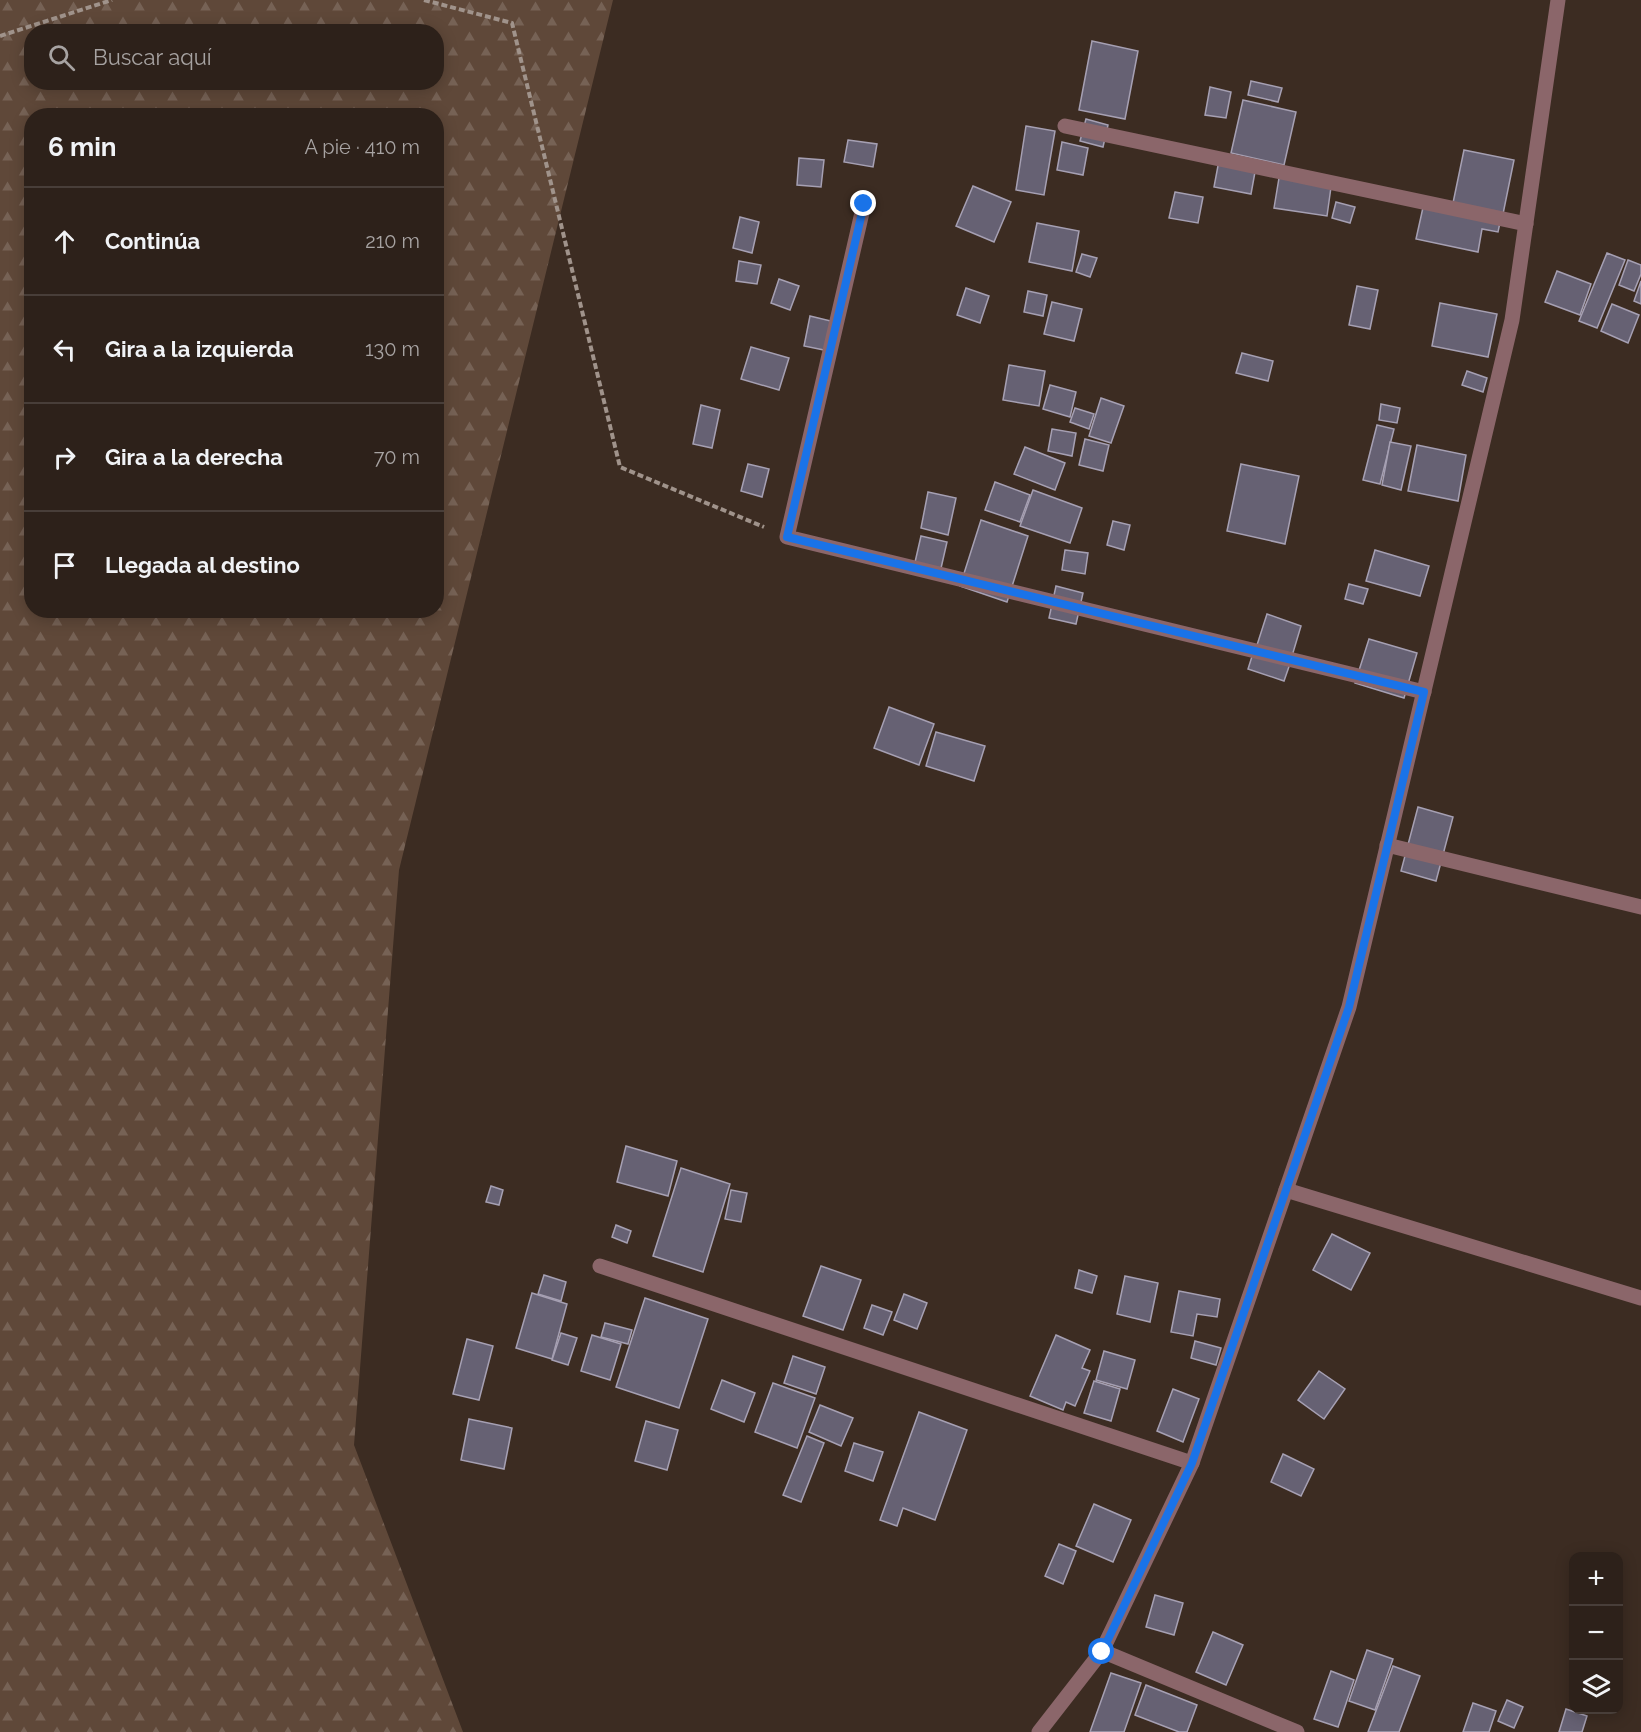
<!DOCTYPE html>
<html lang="es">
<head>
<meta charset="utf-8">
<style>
	body { margin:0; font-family:Raleway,sans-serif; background:#392e27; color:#f1f3f6 }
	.controls { position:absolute; right:18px; bottom:18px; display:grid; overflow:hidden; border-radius:12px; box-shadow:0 3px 15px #0003 }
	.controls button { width:54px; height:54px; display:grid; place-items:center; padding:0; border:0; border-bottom:2px solid #483e39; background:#2d211a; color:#f1f3f6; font:30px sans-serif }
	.stop { position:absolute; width:18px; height:18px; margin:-14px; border:4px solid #1a73e8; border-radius:50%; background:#fff }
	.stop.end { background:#1a73e8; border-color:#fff; box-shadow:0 2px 6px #0008 }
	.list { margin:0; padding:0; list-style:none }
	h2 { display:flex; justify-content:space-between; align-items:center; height:78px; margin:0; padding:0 24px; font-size:26px }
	h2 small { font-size:20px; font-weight:400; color:#a7a3a2 }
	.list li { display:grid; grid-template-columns:39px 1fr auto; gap:18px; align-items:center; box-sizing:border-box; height:108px; padding:0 24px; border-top:2px solid #483e39 }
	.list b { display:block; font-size:22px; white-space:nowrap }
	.list em { font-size:20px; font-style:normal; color:#a7a3a2 }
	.icon { flex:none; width:33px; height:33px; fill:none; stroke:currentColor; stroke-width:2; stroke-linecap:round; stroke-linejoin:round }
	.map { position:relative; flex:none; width:1641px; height:1732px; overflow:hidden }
	.search { position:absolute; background:#2d211a; box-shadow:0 3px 15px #0003; left:24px; top:24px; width:420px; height:66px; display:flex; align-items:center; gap:15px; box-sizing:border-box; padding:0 21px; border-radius:24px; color:#a7a3a2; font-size:22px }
	.panel { position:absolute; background:#2d211a; box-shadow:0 3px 15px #0003; left:24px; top:108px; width:420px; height:510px; border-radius:24px }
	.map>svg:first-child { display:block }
</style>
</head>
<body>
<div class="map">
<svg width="1641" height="1732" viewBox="0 0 1641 1732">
	<defs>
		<pattern id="forest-firs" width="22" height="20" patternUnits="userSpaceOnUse" patternTransform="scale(1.5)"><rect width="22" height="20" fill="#5f4839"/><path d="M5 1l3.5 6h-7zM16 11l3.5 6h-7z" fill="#766255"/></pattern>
	</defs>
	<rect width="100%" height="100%" fill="#3c2c22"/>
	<path fill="url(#forest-firs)" fill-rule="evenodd" d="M 0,0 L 613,0 L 399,870 L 354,1445 L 463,1732 L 0,1732 ZM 32,32 L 436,32 L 436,82 L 32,82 ZM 32,116 L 436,116 L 436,610 L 32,610 Z"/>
	<g fill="#666173" stroke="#a6a0b3" stroke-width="1.5">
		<path d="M 1092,41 L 1138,51 L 1125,119 L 1079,110 Z"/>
		<path d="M 1251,81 L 1282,88 L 1278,102 L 1248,95 Z"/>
		<path d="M 1210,87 L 1231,92 L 1226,118 L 1205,115 Z"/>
		<path d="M 1243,100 L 1296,112 L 1284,165 L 1231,153 Z"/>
		<path d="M 1086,119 L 1108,125 L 1103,147 L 1080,141 Z"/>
		<path d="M 1026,126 L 1055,131 L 1044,195 L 1016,190 Z"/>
		<path d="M 848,140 L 877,144 L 873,167 L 844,162 Z"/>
		<path d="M 1062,142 L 1088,148 L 1083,175 L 1057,170 Z"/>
		<path d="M 1464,150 L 1514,160 L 1503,214 L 1453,203 Z"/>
		<path d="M 1220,155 L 1257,161 L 1251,194 L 1214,187 Z"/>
		<path d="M 799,158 L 824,160 L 821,187 L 797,185 Z"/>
		<path d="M 1280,172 L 1332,180 L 1327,216 L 1274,208 Z"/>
		<path d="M 973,186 L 1011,202 L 994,242 L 956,226 Z"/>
		<path d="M 1175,192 L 1203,197 L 1198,223 L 1169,218 Z"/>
		<path d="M 1336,202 L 1355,207 L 1350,223 L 1332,218 Z"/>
		<path d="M 1424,203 L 1501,218 L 1498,232 L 1482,229 L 1478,252 L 1416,239 Z"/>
		<path d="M 740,217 L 759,222 L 752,253 L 733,248 Z"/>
		<path d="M 1037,223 L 1079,231 L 1072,271 L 1029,262 Z"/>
		<path d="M 1607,253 L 1625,260 L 1597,328 L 1579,321 Z"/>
		<path d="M 1082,254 L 1097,258 L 1090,277 L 1076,272 Z"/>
		<path d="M 1628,260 L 1641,265 L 1641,274 L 1634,291 L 1619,285 Z"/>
		<path d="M 739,261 L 761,265 L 757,284 L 736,281 Z"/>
		<path d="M 1557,271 L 1591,284 L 1580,315 L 1545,302 Z"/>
		<path d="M 779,279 L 799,286 L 790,310 L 771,303 Z"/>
		<path d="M 1641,281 L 1641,304 L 1634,301 Z"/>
		<path d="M 1357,286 L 1378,290 L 1370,329 L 1349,325 Z"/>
		<path d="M 966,288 L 989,296 L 980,323 L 957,315 Z"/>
		<path d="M 1028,291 L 1047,295 L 1043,316 L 1024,312 Z"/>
		<path d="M 1052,302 L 1082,309 L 1074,341 L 1044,334 Z"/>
		<path d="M 1440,303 L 1497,314 L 1488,357 L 1432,346 Z"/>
		<path d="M 1612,304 L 1639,315 L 1628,343 L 1601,331 Z"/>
		<path d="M 810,316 L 835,322 L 829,351 L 804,346 Z"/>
		<path d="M 751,347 L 789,358 L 779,390 L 741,379 Z"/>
		<path d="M 1242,353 L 1273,361 L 1268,381 L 1236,373 Z"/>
		<path d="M 1009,365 L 1045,371 L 1039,406 L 1003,400 Z"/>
		<path d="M 1467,371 L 1487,378 L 1483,392 L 1462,385 Z"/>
		<path d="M 1050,385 L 1076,392 L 1070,417 L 1043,409 Z"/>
		<path d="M 1101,398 L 1124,406 L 1111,443 L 1089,436 Z"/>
		<path d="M 1381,404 L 1400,408 L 1397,423 L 1379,420 Z"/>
		<path d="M 701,405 L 720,410 L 712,448 L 693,444 Z"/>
		<path d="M 1075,408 L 1094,414 L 1089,429 L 1070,422 Z"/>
		<path d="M 1377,425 L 1394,429 L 1380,484 L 1363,480 Z"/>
		<path d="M 1052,429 L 1076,433 L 1072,456 L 1048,451 Z"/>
		<path d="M 1085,439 L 1109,445 L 1103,471 L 1079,465 Z"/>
		<path d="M 1390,442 L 1411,446 L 1401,490 L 1382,485 Z"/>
		<path d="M 1417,445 L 1466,455 L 1458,501 L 1408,491 Z"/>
		<path d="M 1025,447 L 1065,463 L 1055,490 L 1014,474 Z"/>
		<path d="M 748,464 L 769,469 L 762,497 L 741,491 Z"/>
		<path d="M 1241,464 L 1299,476 L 1285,544 L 1227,531 Z"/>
		<path d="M 995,482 L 1030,495 L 1020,522 L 985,510 Z"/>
		<path d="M 1033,490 L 1082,508 L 1070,543 L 1020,526 Z"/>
		<path d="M 928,492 L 956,498 L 948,535 L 921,528 Z"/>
		<path d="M 981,520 L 1028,536 L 1007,602 L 960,586 Z"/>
		<path d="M 1113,521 L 1130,525 L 1124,550 L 1107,545 Z"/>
		<path d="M 921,536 L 947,542 L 939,577 L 913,571 Z"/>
		<path d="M 1065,550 L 1088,553 L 1085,574 L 1062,570 Z"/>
		<path d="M 1375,550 L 1429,566 L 1420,596 L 1366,581 Z"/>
		<path d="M 1349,584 L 1368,589 L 1363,604 L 1345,599 Z"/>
		<path d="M 1056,586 L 1083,593 L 1076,624 L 1049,618 Z"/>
		<path d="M 1267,614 L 1301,626 L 1292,656 L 1257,645 Z"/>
		<path d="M 1369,639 L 1417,653 L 1404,698 L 1355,683 Z"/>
		<path d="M 1255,647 L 1292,658 L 1284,681 L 1248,669 Z"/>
		<path d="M 889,707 L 934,724 L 919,765 L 874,748 Z"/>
		<path d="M 936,732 L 985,746 L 974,781 L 926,766 Z"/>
		<path d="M 1418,807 L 1453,817 L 1436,881 L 1401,871 Z"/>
		<path d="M 626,1146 L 677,1161 L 668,1196 L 617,1182 Z"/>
		<path d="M 681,1168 L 730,1184 L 703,1272 L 653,1256 Z"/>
		<path d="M 491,1186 L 503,1190 L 499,1205 L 486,1202 Z"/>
		<path d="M 731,1190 L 747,1193 L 741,1222 L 725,1219 Z"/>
		<path d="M 616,1225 L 631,1231 L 627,1243 L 612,1237 Z"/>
		<path d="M 1332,1234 L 1370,1253 L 1351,1290 L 1313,1270 Z"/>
		<path d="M 821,1266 L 861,1280 L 843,1330 L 803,1316 Z"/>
		<path d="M 1079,1270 L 1097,1276 L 1092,1293 L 1075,1288 Z"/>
		<path d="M 544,1275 L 566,1282 L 561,1301 L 538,1294 Z"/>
		<path d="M 1125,1276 L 1158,1283 L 1150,1322 L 1117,1314 Z"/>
		<path d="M 1179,1291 L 1220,1299 L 1217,1317 L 1197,1314 L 1193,1336 L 1171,1332 Z"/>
		<path d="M 532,1293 L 567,1304 L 552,1359 L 516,1348 Z"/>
		<path d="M 904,1294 L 927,1303 L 917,1329 L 894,1320 Z"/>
		<path d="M 645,1298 L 708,1319 L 679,1408 L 616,1387 Z"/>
		<path d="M 872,1305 L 892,1312 L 883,1335 L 864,1328 Z"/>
		<path d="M 605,1323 L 632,1330 L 628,1344 L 601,1337 Z"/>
		<path d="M 561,1333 L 577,1338 L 568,1365 L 552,1360 Z"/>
		<path d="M 592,1335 L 621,1344 L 610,1380 L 581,1371 Z"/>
		<path d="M 1056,1335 L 1090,1350 L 1082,1368 L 1090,1371 L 1075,1406 L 1066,1402 L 1063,1410 L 1030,1396 Z"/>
		<path d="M 467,1339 L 493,1346 L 479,1400 L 453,1394 Z"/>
		<path d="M 1195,1341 L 1221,1348 L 1216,1365 L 1191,1358 Z"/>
		<path d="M 1104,1351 L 1135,1360 L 1127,1389 L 1096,1380 Z"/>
		<path d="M 793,1356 L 825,1367 L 816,1394 L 784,1383 Z"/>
		<path d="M 1319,1371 L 1345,1389 L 1324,1419 L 1298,1400 Z"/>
		<path d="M 722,1380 L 755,1393 L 744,1422 L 711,1409 Z"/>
		<path d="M 1094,1381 L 1120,1389 L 1111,1421 L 1084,1413 Z"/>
		<path d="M 773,1383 L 815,1398 L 797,1448 L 755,1432 Z"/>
		<path d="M 1173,1389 L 1199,1399 L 1183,1442 L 1157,1431 Z"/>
		<path d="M 820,1405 L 853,1418 L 841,1446 L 809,1432 Z"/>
		<path d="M 919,1412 L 967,1430 L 935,1520 L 903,1508 L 897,1526 L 880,1520 Z"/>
		<path d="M 469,1419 L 512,1428 L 504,1469 L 461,1460 Z"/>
		<path d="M 646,1421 L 678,1430 L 667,1470 L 635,1461 Z"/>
		<path d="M 807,1436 L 824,1443 L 801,1502 L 783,1495 Z"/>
		<path d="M 854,1443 L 883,1452 L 873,1481 L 845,1471 Z"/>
		<path d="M 1283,1454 L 1314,1469 L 1301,1496 L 1271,1482 Z"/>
		<path d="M 1094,1504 L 1131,1520 L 1113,1562 L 1076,1546 Z"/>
		<path d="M 1059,1544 L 1076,1551 L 1063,1584 L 1045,1576 Z"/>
		<path d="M 1155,1595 L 1183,1603 L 1174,1635 L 1146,1627 Z"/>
		<path d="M 1213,1632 L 1243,1645 L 1226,1685 L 1196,1672 Z"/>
		<path d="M 1367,1650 L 1393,1659 L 1375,1710 L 1349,1701 Z"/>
		<path d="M 1393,1666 L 1420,1676 L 1399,1732 L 1368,1732 Z"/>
		<path d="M 1331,1671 L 1354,1680 L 1338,1727 L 1314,1719 Z"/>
		<path d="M 1111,1673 L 1141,1683 L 1124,1732 L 1090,1732 Z"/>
		<path d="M 1146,1685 L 1197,1705 L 1187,1732 L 1179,1732 L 1135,1715 Z"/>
		<path d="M 1507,1700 L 1523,1707 L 1514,1728 L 1498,1721 Z"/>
		<path d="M 1473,1703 L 1496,1711 L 1489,1732 L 1463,1732 Z"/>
		<path d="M 1566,1709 L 1587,1716 L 1582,1732 L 1559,1732 Z"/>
	</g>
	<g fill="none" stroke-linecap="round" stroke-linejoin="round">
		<g stroke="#a0938b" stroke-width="4" stroke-dasharray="6 3" stroke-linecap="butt">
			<path d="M 424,0 L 512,23 L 620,467 L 764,527"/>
			<path d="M 0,36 L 112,0"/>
		</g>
		<g stroke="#8b666a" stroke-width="15">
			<path d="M 1065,126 L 1526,224"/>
			<path d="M 864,204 L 787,537 L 1424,692"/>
			<path d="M 1387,845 L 1641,907"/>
			<path d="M 1286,1190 L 1641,1298"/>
			<path d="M 600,1266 L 1192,1463"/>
			<path d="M 1102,1651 L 1297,1732"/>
			<path d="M 1039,1732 L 1102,1651 L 1192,1463 L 1349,1007 L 1512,320 L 1558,0"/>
		</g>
	</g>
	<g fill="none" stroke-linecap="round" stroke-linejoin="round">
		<path stroke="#1a73e8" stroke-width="8" d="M 864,204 L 787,537 L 1424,692 L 1349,1007 L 1192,1463 L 1102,1652"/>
	</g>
</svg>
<div class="controls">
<button>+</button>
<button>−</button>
<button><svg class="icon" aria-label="layers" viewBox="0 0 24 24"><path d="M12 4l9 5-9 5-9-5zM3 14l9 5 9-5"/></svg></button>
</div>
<div class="stop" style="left:1102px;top:1652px"></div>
<div class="stop end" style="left:864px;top:204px"></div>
<div class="search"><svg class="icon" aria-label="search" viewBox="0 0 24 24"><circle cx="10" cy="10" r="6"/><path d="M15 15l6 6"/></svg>Buscar aquí</div>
<section class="panel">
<h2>6 min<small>A pie · 410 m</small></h2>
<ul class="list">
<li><svg class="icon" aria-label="ahead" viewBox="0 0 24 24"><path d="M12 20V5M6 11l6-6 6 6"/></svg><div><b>Continúa</b></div><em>210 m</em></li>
<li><svg class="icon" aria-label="left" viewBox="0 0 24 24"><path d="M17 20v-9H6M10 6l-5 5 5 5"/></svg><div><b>Gira a la izquierda</b></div><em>130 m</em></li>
<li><svg class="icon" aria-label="right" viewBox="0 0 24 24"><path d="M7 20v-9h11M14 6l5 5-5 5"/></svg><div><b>Gira a la derecha</b></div><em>70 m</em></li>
<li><svg class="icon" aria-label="arrive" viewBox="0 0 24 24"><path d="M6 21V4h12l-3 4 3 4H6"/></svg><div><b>Llegada al destino</b></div></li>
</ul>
</section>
</div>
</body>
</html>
